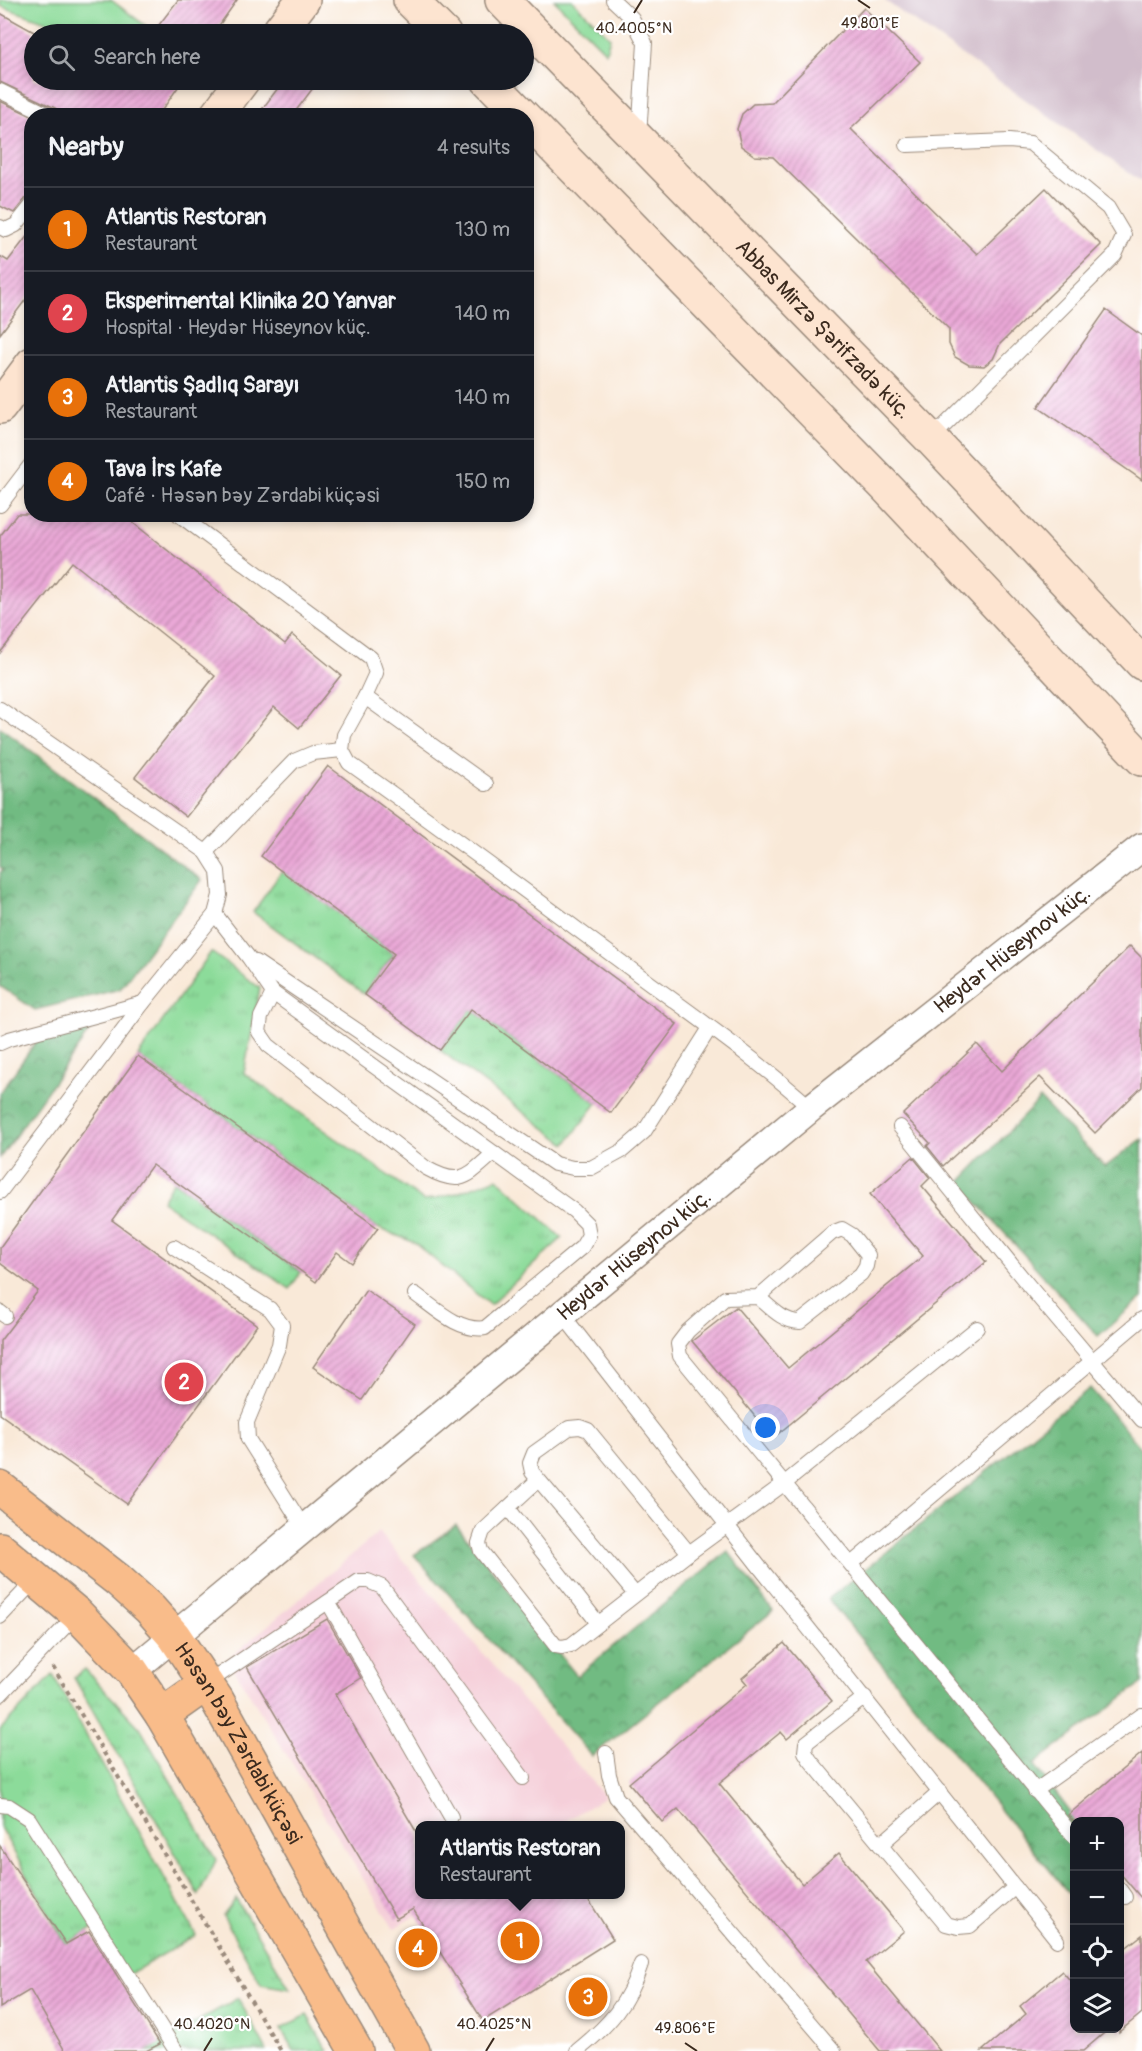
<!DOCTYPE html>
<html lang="en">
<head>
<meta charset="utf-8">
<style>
	body { margin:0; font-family:Pangolin,sans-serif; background:#242831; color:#f1f3f6 }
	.controls { position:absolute; right:18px; bottom:18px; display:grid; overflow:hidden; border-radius:12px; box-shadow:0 3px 9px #0003 }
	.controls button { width:54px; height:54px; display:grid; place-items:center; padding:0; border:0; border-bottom:2px solid #363941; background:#171b24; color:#f1f3f6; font:30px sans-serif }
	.you { position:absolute; left:766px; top:1428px; width:21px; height:21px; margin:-15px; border:4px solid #fff; border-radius:50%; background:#1a73e8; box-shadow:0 0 0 9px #1a73e833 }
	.badge { display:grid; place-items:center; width:39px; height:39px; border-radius:50%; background:#1f6fb2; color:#fff; font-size:20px; font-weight:700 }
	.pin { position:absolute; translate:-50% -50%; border:3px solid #fff; box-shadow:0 2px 6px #0006 }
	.popup { position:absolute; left:415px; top:1821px; width:210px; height:78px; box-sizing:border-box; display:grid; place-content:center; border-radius:12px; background:#171b24; filter:drop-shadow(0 2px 4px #0005); font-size:20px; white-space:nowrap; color:#9ea1a6 }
	.popup b { font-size:22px; color:#f1f3f6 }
	.popup::after { content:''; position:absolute; left:50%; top:100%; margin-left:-12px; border:12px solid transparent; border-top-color:#171b24 }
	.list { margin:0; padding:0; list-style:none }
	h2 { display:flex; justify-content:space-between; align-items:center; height:78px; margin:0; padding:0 24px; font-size:26px }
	h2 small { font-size:20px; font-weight:400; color:#9ea1a6 }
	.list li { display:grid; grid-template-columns:39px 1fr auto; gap:18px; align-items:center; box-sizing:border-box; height:84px; padding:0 24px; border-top:2px solid #363941 }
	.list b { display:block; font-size:22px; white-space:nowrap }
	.list p { margin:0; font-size:20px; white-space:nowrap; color:#9ea1a6 }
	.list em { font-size:20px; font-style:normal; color:#9ea1a6 }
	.icon { flex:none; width:33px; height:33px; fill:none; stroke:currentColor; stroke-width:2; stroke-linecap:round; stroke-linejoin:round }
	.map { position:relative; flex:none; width:1142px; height:2051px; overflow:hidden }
	.search { position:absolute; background:#171b24; box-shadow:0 3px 9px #0003; left:24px; top:24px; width:510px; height:66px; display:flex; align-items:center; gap:15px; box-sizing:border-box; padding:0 21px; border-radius:33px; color:#9ea1a6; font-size:22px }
	.panel { position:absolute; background:#171b24; box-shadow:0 3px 9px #0003; left:24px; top:108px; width:510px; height:414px; border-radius:24px }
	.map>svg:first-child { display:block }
</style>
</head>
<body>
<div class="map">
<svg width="1142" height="2051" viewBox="0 0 1142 2051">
	<defs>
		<pattern id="grass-tufts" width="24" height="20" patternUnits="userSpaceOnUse" patternTransform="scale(1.5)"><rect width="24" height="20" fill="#8cdb9a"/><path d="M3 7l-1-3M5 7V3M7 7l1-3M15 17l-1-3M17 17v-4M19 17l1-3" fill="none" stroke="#7abc84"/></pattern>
		<pattern id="forest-crowns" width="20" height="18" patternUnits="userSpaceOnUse" patternTransform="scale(1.5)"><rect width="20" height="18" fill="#71bb82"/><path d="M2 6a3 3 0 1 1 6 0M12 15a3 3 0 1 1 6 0" fill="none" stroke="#5e986a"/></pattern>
		<pattern id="building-hatch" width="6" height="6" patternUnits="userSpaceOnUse" patternTransform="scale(1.5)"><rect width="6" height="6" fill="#eaa8d7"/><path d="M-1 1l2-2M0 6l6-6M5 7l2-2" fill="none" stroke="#bf89ae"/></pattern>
	</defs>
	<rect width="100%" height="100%" fill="#fff"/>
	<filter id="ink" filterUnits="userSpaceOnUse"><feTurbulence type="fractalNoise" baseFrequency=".0167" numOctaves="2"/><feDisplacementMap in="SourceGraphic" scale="12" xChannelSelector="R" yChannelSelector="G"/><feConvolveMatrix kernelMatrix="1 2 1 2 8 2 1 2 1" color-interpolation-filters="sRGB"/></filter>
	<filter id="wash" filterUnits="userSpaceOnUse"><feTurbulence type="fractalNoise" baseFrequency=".008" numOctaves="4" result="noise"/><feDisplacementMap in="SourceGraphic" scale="24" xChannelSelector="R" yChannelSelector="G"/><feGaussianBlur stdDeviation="1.35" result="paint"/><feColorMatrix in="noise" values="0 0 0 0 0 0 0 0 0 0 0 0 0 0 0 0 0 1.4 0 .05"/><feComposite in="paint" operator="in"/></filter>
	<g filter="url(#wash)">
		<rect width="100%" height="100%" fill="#f9e9d8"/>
		<path fill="#f5cfd9" d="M 379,1532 L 605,1797 L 559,1825 L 420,1826 L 420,1894 L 449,1895 L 394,1929 L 228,1659 Z"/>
		<path fill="#d1bdcb" d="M 884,0 L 1142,0 L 1142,182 Z"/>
		<g fill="url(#grass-tufts)" stroke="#64825c" stroke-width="1.5">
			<path d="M 554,0 L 572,0 L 610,37 L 606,52 Z"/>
			<path d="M 282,871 L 394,954 L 364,994 L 253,912 Z"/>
			<path d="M 211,952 L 260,988 L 244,1073 L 424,1201 L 457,1193 L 497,1178 L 562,1238 L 490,1305 L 413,1242 L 378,1228 L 138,1056 Z"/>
			<path d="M 471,1009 L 597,1103 L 566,1144 L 440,1050 Z"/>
			<path d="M 173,1181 L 301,1272 L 290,1289 L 162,1201 Z"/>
			<path d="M 85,1669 L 140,1728 L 216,1860 L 199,1895 L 74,1678 Z"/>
			<path d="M 53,1675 L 196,1935 L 123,1978 L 95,1928 L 66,1944 L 0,1827 L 0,1730 Z"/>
			<path d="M 236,1899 L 290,1989 L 261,1984 L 223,1916 Z"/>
			<path d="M 238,1998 L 267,2051 L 146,2051 Z"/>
			<path d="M 307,2015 L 328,2051 L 294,2051 L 281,2029 Z"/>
		</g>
		<g fill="url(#forest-crowns)" stroke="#567250" stroke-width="1.5">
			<path d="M 0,727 L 202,880 L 120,989 L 35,1010 L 0,986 L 0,873 L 3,869 L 0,867 Z"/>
			<path d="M 100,1016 L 0,1158 L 0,1093 L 42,1033 Z"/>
			<path d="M 1040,1099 L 1105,1167 L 1142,1139 L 1142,1298 L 1098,1336 L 959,1183 Z"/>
			<path d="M 1090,1388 L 1142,1449 L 1142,1683 L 1034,1764 L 1077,1821 L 1074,1822 L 1074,1900 L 828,1599 Z"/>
			<path d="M 456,1525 L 577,1676 L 728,1551 L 773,1611 L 592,1756 L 414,1555 Z"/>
		</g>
		<path fill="#8cdb9a" stroke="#64825c" stroke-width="1.5" d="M 0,0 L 111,0 L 150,29 L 147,34 L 81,34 L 0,6 Z"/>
		<g id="blocks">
			<g fill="url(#building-hatch)">
				<path d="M 178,0 L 237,0 L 213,34 L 152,34 Z"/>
				<path d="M 864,8 L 920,62 L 851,129 L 977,254 L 1046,188 L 1101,245 L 1000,344 L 993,359 L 984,366 L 969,365 L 955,357 L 949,344 L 949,329 L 773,157 L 755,156 L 741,146 L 737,129 L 742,114 L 753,104 L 772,103 Z"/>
				<path d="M 0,13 L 34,32 L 34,80 L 183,80 L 158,116 L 66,116 L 55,108 L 0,82 Z"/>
				<path d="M 284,80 L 319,80 L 292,116 L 257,116 Z"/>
				<path d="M 0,101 L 32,116 L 32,196 L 25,199 L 14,213 L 0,206 Z"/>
				<path d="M 32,230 L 32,291 L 0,334 L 0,256 L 8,261 Z"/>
				<path d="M 1106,310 L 1142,336 L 1142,480 L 1038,407 Z"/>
				<path d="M 17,514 L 122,514 L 285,644 L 292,635 L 341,675 L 299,728 L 274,707 L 186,817 L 135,777 L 215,676 L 72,562 L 0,653 L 0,536 Z"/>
				<path d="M 328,766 L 677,1024 L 611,1113 L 471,1009 L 440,1050 L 364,994 L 394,954 L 261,856 Z"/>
				<path d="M 1130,946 L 1142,958 L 1142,1087 L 1095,1133 L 1040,1077 L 943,1166 L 927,1146 L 930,1143 L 903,1114 L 977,1044 L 1002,1071 Z"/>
				<path d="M 138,1056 L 378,1228 L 352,1263 L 337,1252 L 316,1282 L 152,1165 L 112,1220 L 257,1325 L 127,1504 L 0,1414 L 0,1341 L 38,1291 L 0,1263 L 0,1247 Z"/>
				<path d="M 913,1157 L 930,1178 L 922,1186 L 986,1262 L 773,1438 L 692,1341 L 736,1307 L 788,1368 L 923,1256 L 870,1194 Z"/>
				<path d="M 366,1290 L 415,1324 L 362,1400 L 313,1367 Z"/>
				<path d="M 327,1619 L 361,1678 L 335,1694 L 420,1838 L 420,1894 L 585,1894 L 613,1939 L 483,2021 L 413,1909 L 396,1919 L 247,1667 Z"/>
				<path d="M 784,1643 L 832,1701 L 787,1739 L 781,1732 L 719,1783 L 802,1884 L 839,1853 L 904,1931 L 866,1962 L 940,2051 L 880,2051 L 678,1809 L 662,1822 L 629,1783 L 747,1684 L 742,1678 Z"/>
				<path d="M 1142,1753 L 1142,1899 L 1119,1872 L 1119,1821 L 1073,1821 L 1068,1815 Z"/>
				<path d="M 0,1846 L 66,1944 L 89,1931 L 160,2044 L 146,2051 L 65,2051 L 30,1990 L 0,2008 Z"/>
				<path d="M 1142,1935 L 1142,2013 L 1119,2032 L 1119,1953 Z"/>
				<path d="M 1062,1971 L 1074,1985 L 1074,2028 L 1110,2028 L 1083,2051 L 982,2051 L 1026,2014 L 1020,2006 Z"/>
			</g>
		</g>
	</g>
	<g filter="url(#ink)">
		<use href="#blocks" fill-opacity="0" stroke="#9a8a7b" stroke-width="1.5"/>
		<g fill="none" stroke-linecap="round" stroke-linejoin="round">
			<defs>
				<g id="lane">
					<path d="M 613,0 L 632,18 L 645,43 L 639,136"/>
					<path d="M 0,91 L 51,116"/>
					<path d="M 907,145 L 1009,141 L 1030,143 L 1108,208 L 1124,235 L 1115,255 L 931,439"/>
					<path d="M 0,227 L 6,230 L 16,225 L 32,205"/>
					<path d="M 0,505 L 32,463"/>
					<path d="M 178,514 L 371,658 L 376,673 L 365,697 L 344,735 L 342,750 L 349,763 C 447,832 543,904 639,975 C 697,1018 757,1059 811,1108"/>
					<path d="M 365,697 L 486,784"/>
					<path d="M 0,709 L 206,852 L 218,871 L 220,895 L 215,914 L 143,1003 L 0,1192"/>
					<path d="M 206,852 L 294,761 L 313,753 L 342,750"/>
					<path d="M 215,914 L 249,958 L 273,993 L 574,1211 L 587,1224 L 589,1235 L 582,1247 L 485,1328 C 459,1332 435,1308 415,1294"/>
					<path d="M 256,962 L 555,1164 L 573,1168 L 591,1168 L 622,1151 L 644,1132 L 710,1028"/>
					<path d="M 273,993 L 261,1017 L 259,1032 L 268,1045 L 426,1168 C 462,1188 467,1176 494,1153"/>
					<path d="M 0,1043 L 9,1039 L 143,1003"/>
					<path d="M 900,1127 L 1029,1286 L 1142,1420"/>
					<path d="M 174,1247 L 270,1309 L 282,1325 L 279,1345 L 247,1422 L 248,1439 L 304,1528"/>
					<path d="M 758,1297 L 832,1233 L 842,1229 L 852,1235 L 868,1255 L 866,1266 L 861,1274 L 800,1322 C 783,1322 770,1307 758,1297 L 725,1298 L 688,1331 L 678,1344 L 680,1356 L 1074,1837"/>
					<path d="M 0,1312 L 5,1316"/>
					<path d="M 562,1314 L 758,1565 L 1057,1940"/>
					<path d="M 538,1480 L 483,1531 L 479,1543 L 481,1551 L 556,1646 L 562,1647 L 571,1645 L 689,1553 L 785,1483 L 977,1328"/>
					<path d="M 508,1508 L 598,1623"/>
					<path d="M 851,1564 L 1142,1319"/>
					<path d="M 635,1594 L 532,1472 L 530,1463 L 534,1453 L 569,1428 L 580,1427 L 588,1430 L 689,1553"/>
					<path d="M 328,1602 L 451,1817"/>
					<path d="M 0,1617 L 36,1579"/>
					<path d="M 206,1684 L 359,1581 L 368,1581 L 382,1587 L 523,1778"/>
					<path d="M 0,1695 L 77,1614"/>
					<path d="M 865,1697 L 806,1743 L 805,1752 L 810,1760 L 946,1924 L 958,1927 L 970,1926 L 1015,1887"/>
					<path d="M 606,1753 L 609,1775 L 616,1797 L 834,2051"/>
					<path d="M 1035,1791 L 1142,1715"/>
					<path d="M 0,1805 L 9,1806 L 29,1819 L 176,2051"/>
					<path d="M 880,1845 L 940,1792"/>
					<path d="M 1120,1890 L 1125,1897"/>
					<path d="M 577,2051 C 609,2025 628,2004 641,1964"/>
				</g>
				<g id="street">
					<path id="s1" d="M 132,1671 L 811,1108 L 1142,847"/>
				</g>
				<g id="secondary">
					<path d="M 410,0 L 444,34"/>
					<path id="s2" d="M 502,0 L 931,439 L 1142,663"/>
					<path d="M 277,34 L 303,0"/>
					<path d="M 488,80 L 523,116"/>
					<path d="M 216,116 L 243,80"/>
					<path d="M 526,119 L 887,488 L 1142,759"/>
					<path d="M 0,407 L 32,364"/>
				</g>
				<g id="primary">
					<path id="s3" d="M 0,1488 L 118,1580 L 150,1609 L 174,1636 L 217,1700 L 413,2051"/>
					<path d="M 0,1549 L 77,1614 L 132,1671 L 162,1715 L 356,2051"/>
					<path d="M 162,1715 L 206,1684"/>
				</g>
			</defs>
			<use href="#lane" stroke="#9a8a7b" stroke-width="16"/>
			<use href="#street" stroke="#9a8a7b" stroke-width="30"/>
			<use href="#secondary" stroke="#9a8a7b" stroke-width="36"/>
			<use href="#primary" stroke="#9a8a7b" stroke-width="36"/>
			<path stroke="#9a8a7b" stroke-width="4" stroke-dasharray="4.5 4.5" stroke-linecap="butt" d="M 53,1667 L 281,2051"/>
			<use href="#lane" stroke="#fff" stroke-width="14"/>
			<use href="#street" stroke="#fff" stroke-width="27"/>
			<use href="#secondary" stroke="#fde4d0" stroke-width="33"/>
			<use href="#primary" stroke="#f9bc8a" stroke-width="33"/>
		</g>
	</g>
	<path fill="none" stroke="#3b2a1e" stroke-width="2" d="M 858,0 L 870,8M 634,13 L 642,0M 685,2043 L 697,2051M 204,2051 L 212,2038M 486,2051 L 494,2038"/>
	<g text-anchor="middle" stroke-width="4.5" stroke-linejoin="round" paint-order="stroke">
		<g font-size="21" fill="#3b2a1e" stroke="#fff">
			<text dy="7" stroke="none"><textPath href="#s2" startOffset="460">Abbas Mirzə Şərifzadə küç.</textPath></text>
			<text dy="7" stroke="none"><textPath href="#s1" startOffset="1138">Heydər Hüseynov küç.</textPath></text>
			<text dy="7" stroke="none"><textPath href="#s1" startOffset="652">Heydər Hüseynov küç.</textPath></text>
			<text dy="7" stroke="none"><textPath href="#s3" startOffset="354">Həsən bəy Zərdabi küçəsi</textPath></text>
		</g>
	</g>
	<g font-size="15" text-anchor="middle" fill="#3b2a1e" stroke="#fff" stroke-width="4.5" stroke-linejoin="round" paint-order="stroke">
		<text x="870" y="28">49.801°E</text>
		<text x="634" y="33">40.4005°N</text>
		<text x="212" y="2029">40.4020°N</text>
		<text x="494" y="2029">40.4025°N</text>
		<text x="685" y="2033">49.806°E</text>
	</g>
</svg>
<div class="controls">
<button>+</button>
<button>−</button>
<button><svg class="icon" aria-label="locate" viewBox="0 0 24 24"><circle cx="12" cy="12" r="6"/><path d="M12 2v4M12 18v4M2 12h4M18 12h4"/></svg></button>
<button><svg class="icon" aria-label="layers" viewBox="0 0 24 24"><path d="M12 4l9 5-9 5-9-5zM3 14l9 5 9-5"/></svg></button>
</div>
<div class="you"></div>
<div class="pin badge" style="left:520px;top:1941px;background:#e8710a">1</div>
<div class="popup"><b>Atlantis Restoran</b>Restaurant</div>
<div class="pin badge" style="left:184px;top:1382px;background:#e0444e">2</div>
<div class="pin badge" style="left:588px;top:1997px;background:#e8710a">3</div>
<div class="pin badge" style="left:418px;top:1948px;background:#e8710a">4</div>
<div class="search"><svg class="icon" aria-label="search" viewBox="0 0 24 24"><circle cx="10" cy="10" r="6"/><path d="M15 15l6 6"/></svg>Search here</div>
<section class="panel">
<h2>Nearby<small>4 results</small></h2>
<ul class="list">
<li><span class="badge" style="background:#e8710a">1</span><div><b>Atlantis Restoran</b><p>Restaurant</p></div><em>130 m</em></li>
<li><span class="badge" style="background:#e0444e">2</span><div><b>Eksperimental Klinika 20 Yanvar</b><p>Hospital · Heydər Hüseynov küç.</p></div><em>140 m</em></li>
<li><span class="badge" style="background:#e8710a">3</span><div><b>Atlantis Şadlıq Sarayı</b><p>Restaurant</p></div><em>140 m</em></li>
<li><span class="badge" style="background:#e8710a">4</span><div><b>Tava İrs Kafe</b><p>Café · Həsən bəy Zərdabi küçəsi</p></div><em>150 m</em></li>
</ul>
</section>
</div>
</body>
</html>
